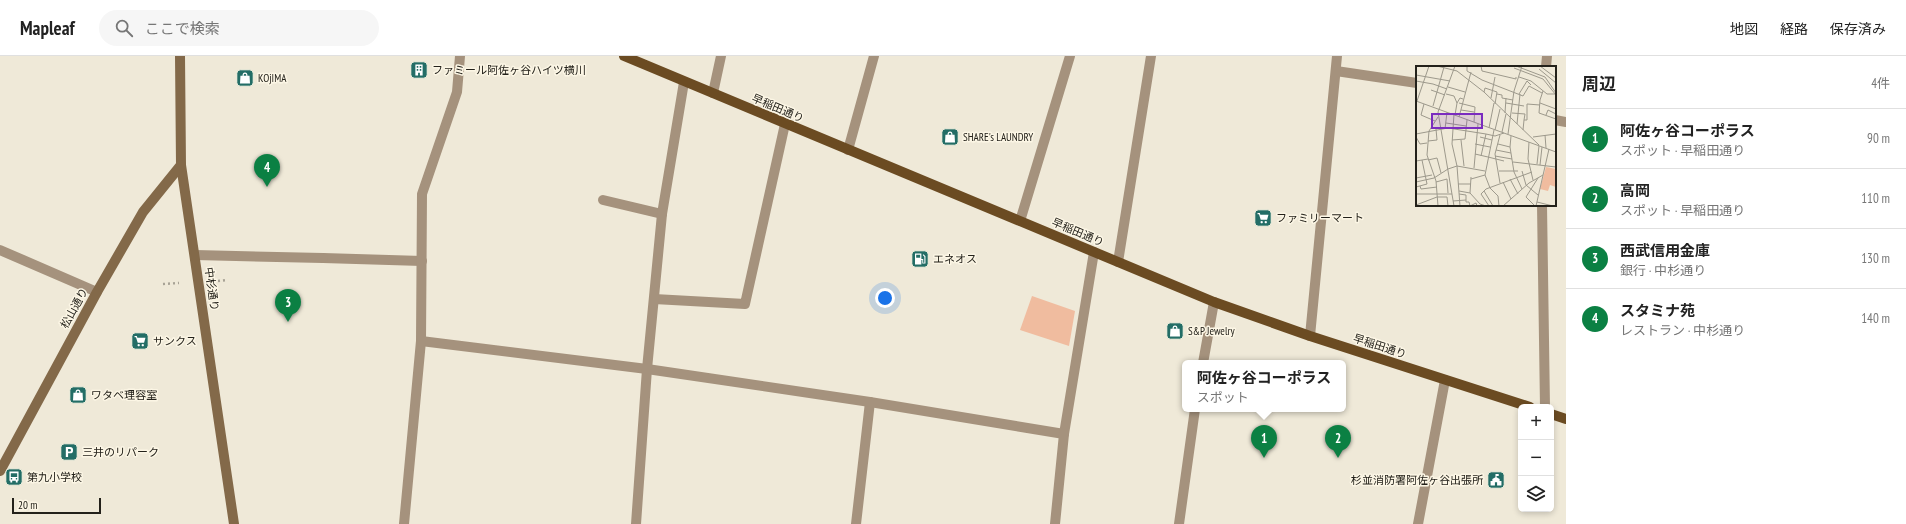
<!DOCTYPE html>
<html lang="ja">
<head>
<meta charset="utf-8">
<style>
	body { margin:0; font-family:"PT Sans Narrow","Noto Sans JP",sans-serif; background:#f6f6f6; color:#222 }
	.controls { position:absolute; right:12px; bottom:12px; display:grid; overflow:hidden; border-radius:6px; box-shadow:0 2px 6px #0003 }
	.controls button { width:36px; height:36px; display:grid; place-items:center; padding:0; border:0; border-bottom:1px solid #e0e0e0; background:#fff; color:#222; font:20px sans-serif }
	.scale { position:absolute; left:12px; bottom:10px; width:89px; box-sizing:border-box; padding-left:4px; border:2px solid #23211a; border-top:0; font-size:11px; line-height:14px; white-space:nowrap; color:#23211a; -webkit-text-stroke:3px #fcf6e5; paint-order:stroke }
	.you { position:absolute; left:885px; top:242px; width:14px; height:14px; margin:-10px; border:3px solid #fff; border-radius:50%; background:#1a73e8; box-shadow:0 0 0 6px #1a73e833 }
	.badge { display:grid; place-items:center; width:26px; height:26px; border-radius:50%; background:#0b8043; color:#fff; font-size:13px; font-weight:700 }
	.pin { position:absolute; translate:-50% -33px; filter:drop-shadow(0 1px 2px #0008) }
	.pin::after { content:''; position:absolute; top:21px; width:14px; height:12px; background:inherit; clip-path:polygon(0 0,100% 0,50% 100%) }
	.popup { position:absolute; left:1182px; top:304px; width:164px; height:52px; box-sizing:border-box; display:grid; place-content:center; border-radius:6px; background:#fff; filter:drop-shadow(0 1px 3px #0005); font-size:13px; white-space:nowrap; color:#767676 }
	.popup b { font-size:15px; color:#222 }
	.popup::after { content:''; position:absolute; left:50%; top:100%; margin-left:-8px; border:8px solid transparent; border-top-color:#fff }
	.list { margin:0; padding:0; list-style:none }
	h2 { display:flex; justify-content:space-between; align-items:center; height:52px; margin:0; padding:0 16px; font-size:17px }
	h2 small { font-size:13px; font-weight:400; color:#767676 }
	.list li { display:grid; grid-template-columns:26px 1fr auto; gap:12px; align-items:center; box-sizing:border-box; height:60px; padding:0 16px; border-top:1px solid #e0e0e0 }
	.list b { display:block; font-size:15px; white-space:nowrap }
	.list p { margin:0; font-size:13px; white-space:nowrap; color:#767676 }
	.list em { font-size:13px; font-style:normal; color:#767676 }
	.icon { flex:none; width:22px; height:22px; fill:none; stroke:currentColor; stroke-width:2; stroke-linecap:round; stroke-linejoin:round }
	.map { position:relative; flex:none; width:1566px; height:468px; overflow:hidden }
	header { display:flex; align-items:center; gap:24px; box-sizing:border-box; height:56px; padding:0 20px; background:#fff; border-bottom:1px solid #e0e0e0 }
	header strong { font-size:19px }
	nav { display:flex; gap:22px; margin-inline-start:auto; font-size:14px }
	.search { width:280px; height:36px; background:#f6f6f6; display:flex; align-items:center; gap:10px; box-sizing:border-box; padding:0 14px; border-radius:22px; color:#767676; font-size:15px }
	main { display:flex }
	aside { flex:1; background:#fff }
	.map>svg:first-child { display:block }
</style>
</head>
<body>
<header>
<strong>Mapleaf</strong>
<div class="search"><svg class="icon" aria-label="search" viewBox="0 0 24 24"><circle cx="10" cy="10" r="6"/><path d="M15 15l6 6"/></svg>ここで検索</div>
<nav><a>地図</a><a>経路</a><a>保存済み</a></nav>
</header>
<main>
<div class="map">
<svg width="1566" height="468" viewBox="0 0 1566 468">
	<rect width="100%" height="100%" fill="#efe9d8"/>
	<path fill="#f0bc9f" d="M 1032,240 L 1075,255 L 1069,290 L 1020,274 Z"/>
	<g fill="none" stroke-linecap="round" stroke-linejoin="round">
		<g stroke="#a7a295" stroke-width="2.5" stroke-dasharray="2 3" stroke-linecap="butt">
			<path d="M 218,225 L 227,224"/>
			<path d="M 163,228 L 179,227"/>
		</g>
		<g stroke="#a5927d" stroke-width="10">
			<path d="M 1546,11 L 1547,0"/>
			<path d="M 1336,15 L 1417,27"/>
			<path d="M 1555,64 L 1566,66"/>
			<path d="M 603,144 L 662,158"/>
			<path d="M 1542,149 L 1545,351"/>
			<path d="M 1020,165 L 1070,0"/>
			<path d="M 323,202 L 422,205"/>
			<path d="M 1118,206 L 1151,0"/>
			<path d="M 654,243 L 745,248 L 785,68"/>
			<path d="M 1203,307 L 1214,246"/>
			<path d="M 856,468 L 870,346"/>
			<path d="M 1179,468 L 1195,353"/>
		</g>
		<g stroke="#a5927d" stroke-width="10">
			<path d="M 713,37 L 721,0"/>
			<path d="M 848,94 L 874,0"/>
			<path d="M 0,194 L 97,236"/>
			<path d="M 195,199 L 323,202"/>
			<path d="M 1310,280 L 1337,0"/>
			<path d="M 421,285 L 647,313 L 870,346 L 1064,378"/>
			<path d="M 404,468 L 421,285 L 422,138 L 457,36 L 460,0"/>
			<path d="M 636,468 L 647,313 L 662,158 L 684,26"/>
			<path d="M 1055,468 L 1064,378 L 1094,196"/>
			<path d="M 1418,468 L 1445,324"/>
		</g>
		<g stroke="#836949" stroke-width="10">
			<path d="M 180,0 L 181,109 L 234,468"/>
			<path d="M 0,415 L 97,236 L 143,156 L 181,109"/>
		</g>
		<g stroke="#6b4b22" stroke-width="10">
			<path d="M 624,0 L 1214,246 L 1310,280 L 1530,351"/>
			<path d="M 1551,358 L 1566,363"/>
		</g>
	</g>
	<defs>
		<symbol id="building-square" viewBox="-11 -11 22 22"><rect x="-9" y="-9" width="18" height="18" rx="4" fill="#236d66" stroke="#fcf6e5"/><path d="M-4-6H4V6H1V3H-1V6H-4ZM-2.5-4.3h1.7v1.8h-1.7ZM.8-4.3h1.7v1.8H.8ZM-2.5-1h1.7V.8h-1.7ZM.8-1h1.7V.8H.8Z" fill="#fff"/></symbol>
		<symbol id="shop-square" viewBox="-11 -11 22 22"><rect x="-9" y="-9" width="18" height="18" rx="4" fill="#236d66" stroke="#fcf6e5"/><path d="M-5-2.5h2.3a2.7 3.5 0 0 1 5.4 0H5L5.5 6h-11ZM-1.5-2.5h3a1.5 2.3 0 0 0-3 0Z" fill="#fff"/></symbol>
		<symbol id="supermarket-square" viewBox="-11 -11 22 22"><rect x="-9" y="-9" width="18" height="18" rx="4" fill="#236d66" stroke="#fcf6e5"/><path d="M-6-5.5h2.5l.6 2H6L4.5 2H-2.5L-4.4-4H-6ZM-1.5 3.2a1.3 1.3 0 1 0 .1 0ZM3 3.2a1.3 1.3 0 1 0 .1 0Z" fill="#fff"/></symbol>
		<symbol id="fuel-square" viewBox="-11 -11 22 22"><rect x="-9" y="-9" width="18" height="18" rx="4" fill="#236d66" stroke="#fcf6e5"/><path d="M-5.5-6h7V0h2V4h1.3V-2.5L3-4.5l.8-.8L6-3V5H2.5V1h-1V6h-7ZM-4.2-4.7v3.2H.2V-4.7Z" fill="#fff"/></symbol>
		<symbol id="parking-square" viewBox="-11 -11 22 22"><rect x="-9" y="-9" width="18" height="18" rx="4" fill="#236d66" stroke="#fcf6e5"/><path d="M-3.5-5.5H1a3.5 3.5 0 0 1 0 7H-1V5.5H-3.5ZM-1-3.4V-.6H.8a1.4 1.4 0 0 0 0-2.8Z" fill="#fff"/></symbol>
		<symbol id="bus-square" viewBox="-11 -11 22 22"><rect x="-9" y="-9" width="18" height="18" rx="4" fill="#236d66" stroke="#fcf6e5"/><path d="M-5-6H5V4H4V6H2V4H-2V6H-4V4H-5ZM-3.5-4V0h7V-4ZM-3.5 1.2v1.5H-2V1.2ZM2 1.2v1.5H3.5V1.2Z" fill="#fff"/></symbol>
		<symbol id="civic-square" viewBox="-11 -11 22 22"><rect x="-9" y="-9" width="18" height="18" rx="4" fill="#236d66" stroke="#fcf6e5"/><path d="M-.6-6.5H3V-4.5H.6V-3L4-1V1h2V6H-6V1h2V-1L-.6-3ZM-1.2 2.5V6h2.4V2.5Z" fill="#fff"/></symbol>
	</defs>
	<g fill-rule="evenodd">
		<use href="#building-square" x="409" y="4" width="20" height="20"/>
		<use href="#shop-square" x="235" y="12" width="20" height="20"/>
		<use href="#shop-square" x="940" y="71" width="20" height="20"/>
		<use href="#supermarket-square" x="1253" y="152" width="20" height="20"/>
		<use href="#fuel-square" x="910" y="193" width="20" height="20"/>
		<use href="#shop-square" x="1165" y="265" width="20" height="20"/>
		<use href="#supermarket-square" x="130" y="275" width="20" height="20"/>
		<use href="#shop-square" x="68" y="329" width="20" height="20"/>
		<use href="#parking-square" x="59" y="386" width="20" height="20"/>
		<use href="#bus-square" x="4" y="411" width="20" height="20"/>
		<use href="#civic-square" x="1486" y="414" width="20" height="20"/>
	</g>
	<g text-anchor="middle" stroke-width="3" stroke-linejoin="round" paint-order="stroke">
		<g font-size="11" fill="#23211a" stroke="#fcf6e5" text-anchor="start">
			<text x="432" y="18">ファミール阿佐ヶ谷ハイツ横川</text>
			<text x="258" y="26">KOjIMA</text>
			<text x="963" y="85">SHARE's LAUNDRY</text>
			<text x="1276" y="166">ファミリーマート</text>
			<text x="933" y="207">エネオス</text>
			<text x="1188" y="279">S&amp;P Jewelry</text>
			<text x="153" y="289">サンクス</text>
			<text x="91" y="343">ワタベ理容室</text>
			<text x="82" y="400">三井のリパーク</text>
			<text x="27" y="425">第九小学校</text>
			<text x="1483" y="428" text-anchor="end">杉並消防署阿佐ヶ谷出張所</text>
		</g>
		<g font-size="11" fill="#23211a" stroke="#fcf6e5">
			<text transform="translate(778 52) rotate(23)" y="4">早稲田通り</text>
			<text transform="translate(1078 176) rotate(23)" y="4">早稲田通り</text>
			<text transform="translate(212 233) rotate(82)" y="4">中杉通り</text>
			<text transform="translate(74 252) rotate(-61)" y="4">松山通り</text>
			<text transform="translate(1380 290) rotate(18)" y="4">早稲田通り</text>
		</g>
	</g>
	<g transform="translate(1416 10)">
		<rect width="140" height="140" fill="#efe9d8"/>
		<path d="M 130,101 L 140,103 L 140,121 L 134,119 L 132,125 L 124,123 Z" fill="#f0bc9f"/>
		<path fill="none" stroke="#9d998c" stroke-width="1" d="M 21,0 L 41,5 L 68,26 L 123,79M 51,0 L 51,5 L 66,14 L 107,30 L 113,20M 65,0 L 66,5 L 100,13 L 100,11M 100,0 L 129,11 L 140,27M 124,0 L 140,12M 98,2 L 127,13 L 140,29M 123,3 L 140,17M 0,9 L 34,15M 103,11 L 115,15 L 131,28 L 139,28M 0,15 L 17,18M 17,18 L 31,23M 113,20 L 126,27M 32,21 L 49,26M 15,24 L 29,29M 127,25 L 124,34 L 123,47 L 140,53M 68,26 L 69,22 L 81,26 L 79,38M 30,28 L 38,30 L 41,37 L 44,32 L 47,33M 81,28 L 86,29 L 86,32 L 97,34M 103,28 L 111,15 L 115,19M 75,32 L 79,11M 0,35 L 140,86M 1,35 L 13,0M 43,37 L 59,41 L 58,56M 90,37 L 108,40M 124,37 L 140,43M 8,38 L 5,49 L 19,55M 17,40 L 28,1M 45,44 L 58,46M 89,47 L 90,32M 96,47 L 109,48 L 108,54M 38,48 L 36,78 L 41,100 L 44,140M 39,49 L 41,37M 130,49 L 132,44 L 140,48M 22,51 L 13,65 L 11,89 L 20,115 L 22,140M 43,51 L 55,6M 30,57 L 50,60M 101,58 L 104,28M 73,62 L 78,37M 29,63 L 31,46M 78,64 L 69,109 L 74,122 L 82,130 L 83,140M 79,64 L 84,43M 107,64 L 108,54 L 111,54 L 111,38 L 124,39M 86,66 L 90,48M 0,68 L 32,62 L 70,68 L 65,90M 70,68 L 79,70 L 88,67M 92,68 L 98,25 L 106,0M 84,69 L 79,88 L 84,117M 129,69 L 130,82M 95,70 L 94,81 L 98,106 L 106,123M 0,71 L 4,78 L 11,77M 64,71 L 76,74M 117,71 L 140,68M 36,74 L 49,73 L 51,54M 45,74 L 48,100M 12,75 L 21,74 L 20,63M 113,76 L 112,93 L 117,114M 59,78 L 74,81M 82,78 L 94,81M 80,84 L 95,87M 59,88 L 72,91M 79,90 L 96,93M 72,91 L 88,95M 12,94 L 21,92 L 25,107M 0,95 L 12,93M 97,96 L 140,101M 121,98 L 123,80M 124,99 L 126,81M 58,102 L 62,58M 83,105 L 102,105M 106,105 L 110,119M 0,112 L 16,109M 18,112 L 32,103 L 41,100 L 69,105M 55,113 L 69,109M 94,113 L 102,128M 0,116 L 18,112M 20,116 L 31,113 L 32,127M 87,116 L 95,133M 42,118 L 55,118M 110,119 L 122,129M 4,120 L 5,123 L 21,121M 0,121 L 11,118 L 6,94M 43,125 L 54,127 L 64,138 L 70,140M 68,125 L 77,140M 54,127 L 55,111M 0,128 L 36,128M 43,128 L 50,129 L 50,136 L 53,136 L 54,140 L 60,137 L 61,140M 37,135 L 50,134M 121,136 L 137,140M 0,139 L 21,131 L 31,131 L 32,140M 38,140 L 22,46 L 39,0M 73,140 L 65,128 L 70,123 L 116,106M 87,140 L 113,117 L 127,109M 119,140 L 110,131 L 122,112M 120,140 L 133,83"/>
		<path fill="#7b2cbf" fill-opacity="0.15" stroke="#7b2cbf" stroke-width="2" d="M 16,48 L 66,48 L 66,62 L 16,62 Z"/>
		<rect width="140" height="140" fill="none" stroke="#23211a" stroke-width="2"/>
	</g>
</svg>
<div class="controls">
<button>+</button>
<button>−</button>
<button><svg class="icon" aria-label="layers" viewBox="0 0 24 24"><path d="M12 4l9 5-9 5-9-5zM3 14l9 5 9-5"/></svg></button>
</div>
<div class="scale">20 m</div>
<div class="you"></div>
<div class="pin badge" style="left:1264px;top:402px">1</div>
<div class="popup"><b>阿佐ヶ谷コーポラス</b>スポット</div>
<div class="pin badge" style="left:1338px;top:402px">2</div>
<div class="pin badge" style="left:288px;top:266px">3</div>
<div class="pin badge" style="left:267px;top:131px">4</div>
</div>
<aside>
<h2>周辺<small>4件</small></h2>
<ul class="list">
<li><span class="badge">1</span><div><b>阿佐ヶ谷コーポラス</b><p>スポット · 早稲田通り</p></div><em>90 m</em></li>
<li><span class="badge">2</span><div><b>高岡</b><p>スポット · 早稲田通り</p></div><em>110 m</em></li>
<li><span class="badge">3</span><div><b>西武信用金庫</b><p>銀行 · 中杉通り</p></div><em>130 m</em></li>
<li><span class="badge">4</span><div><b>スタミナ苑</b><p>レストラン · 中杉通り</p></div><em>140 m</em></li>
</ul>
</aside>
</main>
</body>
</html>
